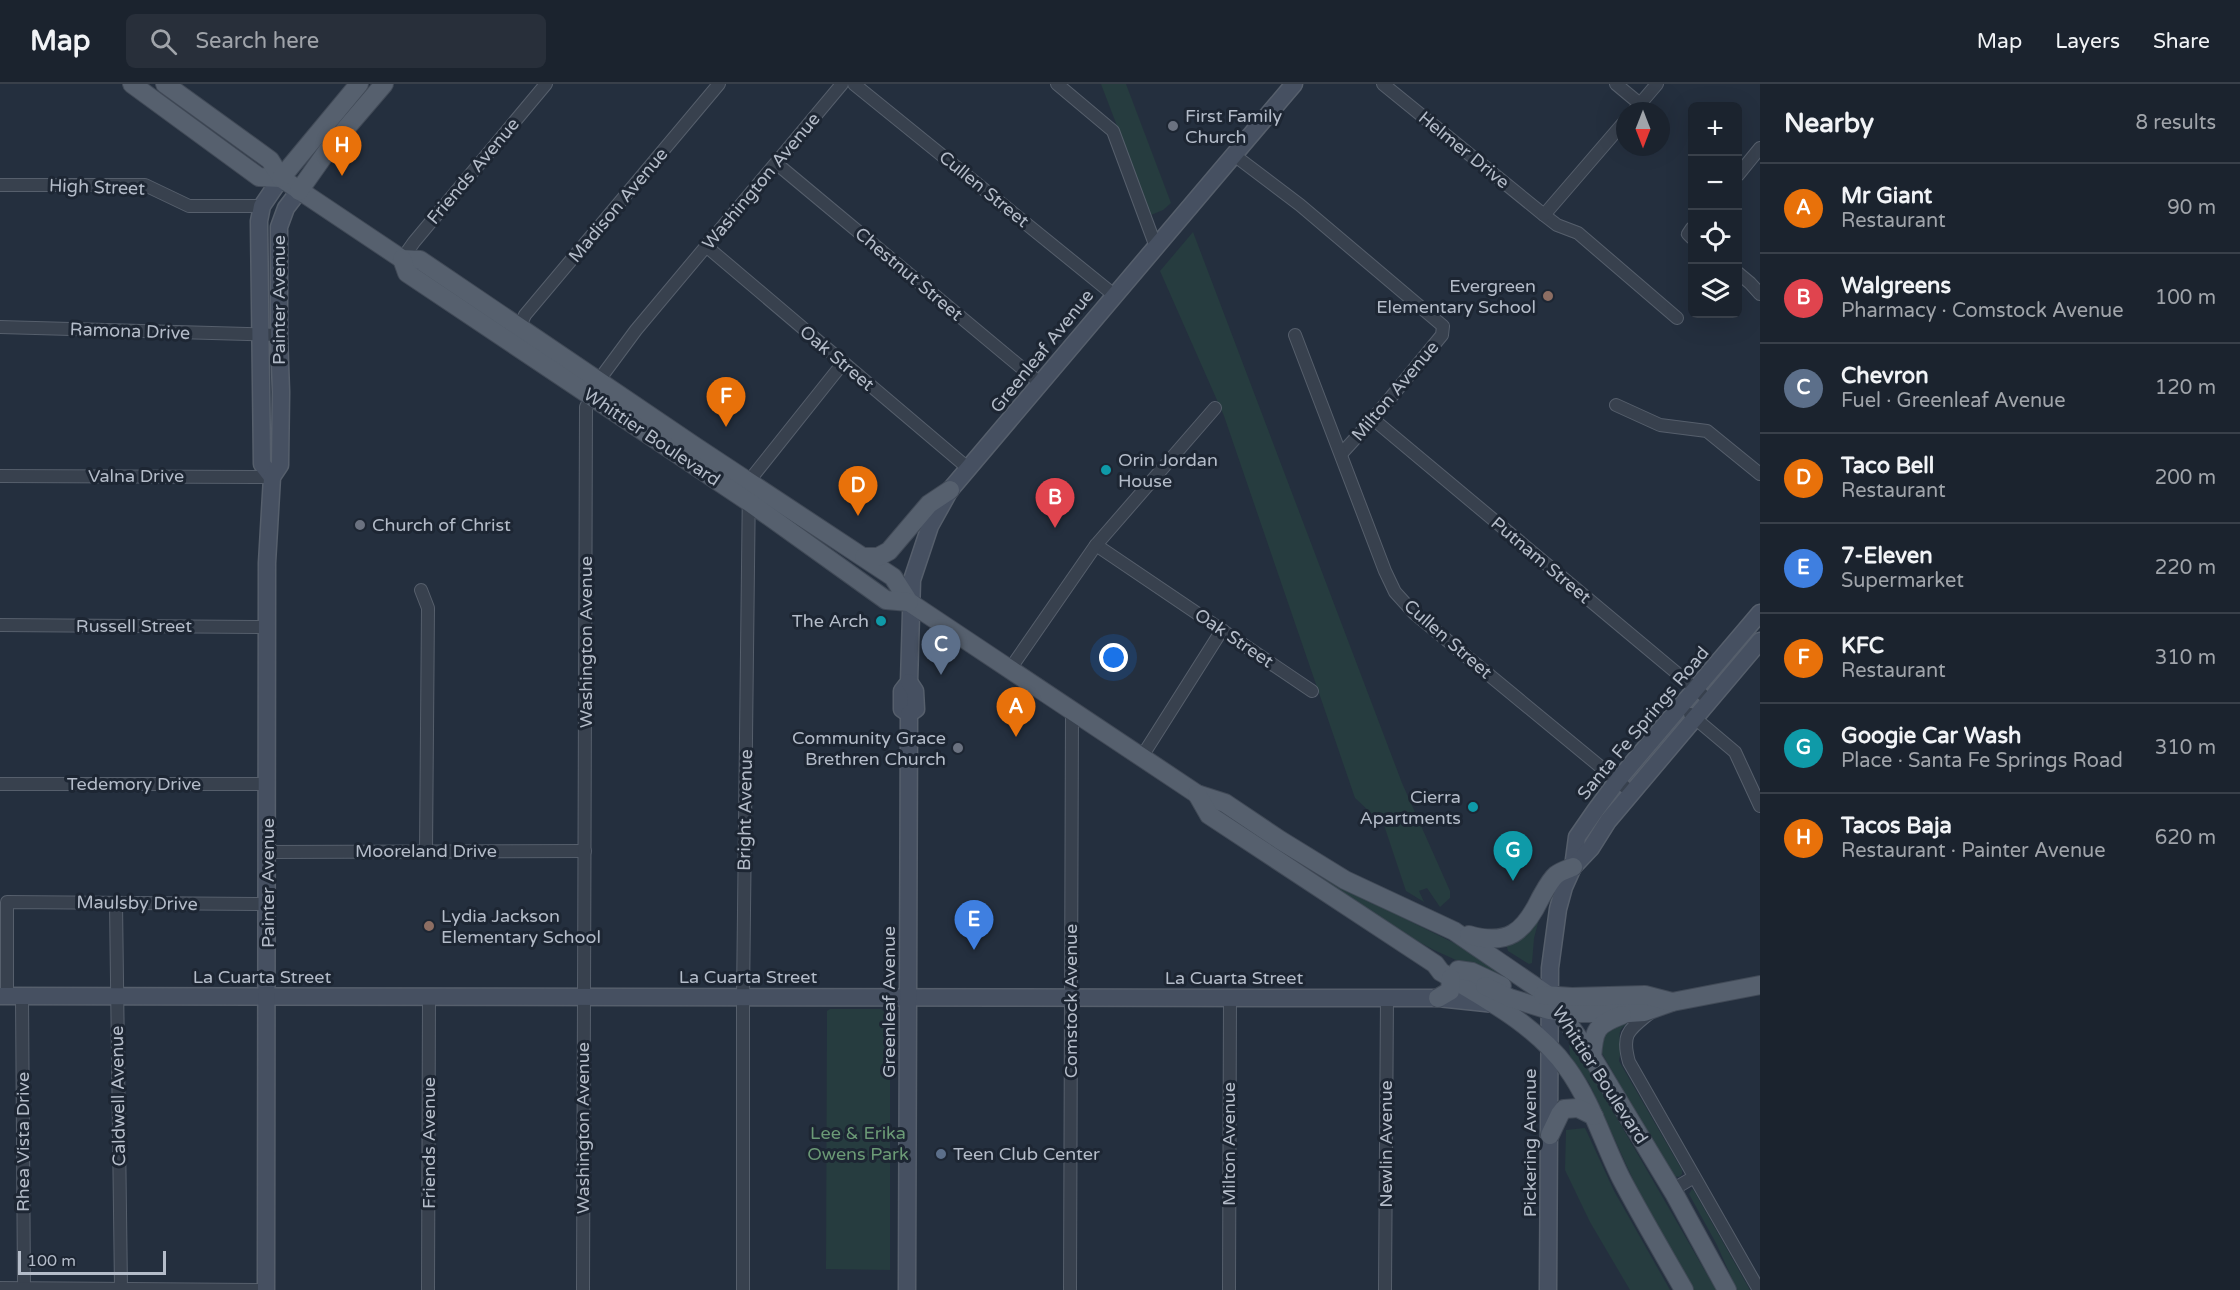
<!DOCTYPE html>
<html lang="en">
<head>
<meta charset="utf-8">
<style>
	body { margin:0; font-family:"Varela Round",sans-serif; background:#282f3a; color:#f1f3f6 }
	.controls { position:absolute; right:18px; top:18px; display:grid; overflow:hidden; border-radius:9px; box-shadow:0 6px 24px #0002 }
	.controls button { width:54px; height:54px; display:grid; place-items:center; padding:0; border:0; border-bottom:2px solid #39404a; background:#1b232e; color:#f1f3f6; font:30px sans-serif }
	.compass { position:absolute; left:1616px; top:18px; width:54px; height:54px; border-radius:50%; background:#1b232e; box-shadow:0 6px 24px #0002; rotate:180deg }
	.scale { position:absolute; left:18px; bottom:15px; width:148px; box-sizing:border-box; padding-left:6px; border:3px solid #b4bcc9; border-top:0; font-size:16px; line-height:21px; white-space:nowrap; color:#b4bcc9; -webkit-text-stroke:4px #1d2633; paint-order:stroke }
	.you { position:absolute; left:1114px; top:574px; width:21px; height:21px; margin:-15px; border:4px solid #fff; border-radius:50%; background:#1a73e8; box-shadow:0 0 0 9px #1a73e833 }
	.badge { display:grid; place-items:center; width:39px; height:39px; border-radius:50%; background:#d93025; color:#fff; font-size:20px; font-weight:700 }
	.pin { position:absolute; translate:-50% -50px; filter:drop-shadow(0 2px 3px #0008) }
	.pin::after { content:''; position:absolute; top:32px; width:21px; height:18px; background:inherit; clip-path:polygon(0 0,100% 0,50% 100%) }
	.list { margin:0; padding:0; list-style:none }
	h2 { display:flex; justify-content:space-between; align-items:center; height:78px; margin:0; padding:0 24px; font-size:26px }
	h2 small { font-size:20px; font-weight:400; color:#a0a4aa }
	.list li { display:grid; grid-template-columns:39px 1fr auto; gap:18px; align-items:center; box-sizing:border-box; height:90px; padding:0 24px; border-top:2px solid #39404a }
	.list b { display:block; font-size:22px; white-space:nowrap }
	.list p { margin:0; font-size:20px; white-space:nowrap; color:#a0a4aa }
	.list em { font-size:20px; font-style:normal; color:#a0a4aa }
	.icon { flex:none; width:33px; height:33px; fill:none; stroke:currentColor; stroke-width:2; stroke-linecap:round; stroke-linejoin:round }
	.map { position:relative; flex:none; width:1760px; height:1206px; overflow:hidden }
	header { display:flex; align-items:center; gap:36px; box-sizing:border-box; height:84px; padding:0 30px; background:#1b232e; border-bottom:2px solid #39404a }
	header strong { font-size:28px }
	nav { display:flex; gap:33px; margin-inline-start:auto; font-size:21px }
	.search { width:420px; height:54px; background:#282f3a; display:flex; align-items:center; gap:15px; box-sizing:border-box; padding:0 21px; border-radius:9px; color:#a0a4aa; font-size:22px }
	main { display:flex }
	aside { flex:1; background:#1b232e }
	.map>svg:first-child { display:block }
</style>
</head>
<body>
<header>
<strong>Map</strong>
<div class="search"><svg class="icon" aria-label="search" viewBox="0 0 24 24"><circle cx="10" cy="10" r="6"/><path d="M15 15l6 6"/></svg>Search here</div>
<nav><a>Map</a><a>Layers</a><a>Share</a></nav>
</header>
<main>
<div class="map">
<svg width="1760" height="1206" viewBox="0 0 1760 1206">
	<rect width="100%" height="100%" fill="#242f3e"/>
	<g fill="#263c3f">
		<path d="M 1101,0 L 1126,0 L 1171,119 L 1163,126 L 1151,131 Z"/>
		<path d="M 1193,148 L 1402,699 L 1450,807 L 1450,814 L 1440,823 L 1427,804 L 1419,807 L 1424,818 L 1406,807 L 1384,741 L 1355,714 L 1224,332 L 1160,187 Z"/>
		<path d="M 1319,792 L 1462,863 L 1491,883 L 1511,901 L 1434,866 L 1391,843 Z"/>
		<path d="M 1542,824 L 1534,854 L 1532,879 L 1529,880 L 1508,867 L 1506,860 Z"/>
		<path d="M 830,925 L 881,925 L 890,933 L 890,1186 L 826,1185 L 827,927 Z"/>
		<path d="M 1631,937 C 1614,947 1621,952 1621,967 C 1621,970 1619,973 1619,977 L 1682,1086 L 1682,1090 L 1679,1093 L 1672,1092 L 1599,964 L 1610,940 Z"/>
		<path d="M 1569,960 L 1587,984 L 1618,1036 L 1716,1206 L 1694,1206 L 1641,1113 L 1589,999 L 1570,972 Z"/>
		<path d="M 1585,1044 L 1614,1107 L 1670,1206 L 1630,1206 L 1590,1138 L 1565,1086 L 1566,1046 Z"/>
		<path d="M 1692,1105 L 1694,1107 L 1750,1206 L 1737,1206 L 1717,1161 L 1689,1110 Z"/>
	</g>
	<g fill="none" stroke-linecap="round" stroke-linejoin="round">
		<defs>
			<g id="street">
				<path d="M 854,0 L 1114,211"/>
				<path d="M 1057,0 L 1113,47 L 1156,163"/>
				<path d="M 1383,0 L 1544,131 L 1557,141 L 1578,149 L 1677,234"/>
				<path d="M 1616,0 L 1640,20"/>
				<path d="M 1634,27 L 1657,0"/>
				<path d="M 1234,71 L 1300,121 L 1443,242 L 1442,251 L 1373,335 L 1342,369"/>
				<path d="M 777,80 L 1041,300"/>
				<path d="M 1738,91 L 1760,64"/>
				<path d="M 0,101 L 145,101 L 189,122 L 262,122"/>
				<path d="M 1544,131 L 1625,37"/>
				<path d="M 1692,144 L 1688,150 L 1692,154"/>
				<path d="M 706,162 L 969,385"/>
				<path d="M 402,175 L 414,158 L 546,0"/>
				<path d="M 1738,189 L 1750,199 L 1760,210"/>
				<path d="M 0,243 L 279,251"/>
				<path d="M 519,244 L 525,231 L 719,0"/>
				<path d="M 1295,251 L 1385,487 L 1395,508 L 1414,529 L 1631,708"/>
				<path d="M 1616,321 L 1660,341 L 1707,347 L 1760,390"/>
				<path d="M 1373,335 L 1709,616"/>
				<path d="M 0,392 L 272,393"/>
				<path d="M 1096,461 L 1312,607"/>
				<path d="M 421,506 L 428,524 L 426,767"/>
				<path d="M 0,541 L 267,543"/>
				<path d="M 1010,585 L 1096,461 L 1215,324"/>
				<path d="M 1690,630 L 1735,668 L 1760,722"/>
				<path d="M 1141,674 L 1222,546"/>
				<path d="M 0,700 L 267,700"/>
				<path d="M 267,768 L 585,767"/>
				<path d="M 116,819 L 121,1204"/>
				<path d="M 7,912 L 7,818 L 267,820"/>
				<path d="M 22,912 L 24,1204"/>
				<path d="M 1651,928 C 1629,946 1621,949 1629,978 L 1759,1206"/>
				<path d="M 1672,1106 L 1694,1093"/>
				<path d="M 0,1204 L 266,1206"/>
				<path d="M 428,1206 L 429,912"/>
				<path d="M 583,1206 L 586,323 L 599,296 L 636,246 L 842,0"/>
				<path d="M 743,1206 L 743,913 L 749,397 L 843,279"/>
				<path d="M 1070,1206 L 1072,628"/>
				<path d="M 1229,1206 L 1230,913"/>
				<path d="M 1385,1206 L 1387,914"/>
			</g>
			<g id="secondary">
				<path d="M 272,393 L 262,380 L 259,137 L 262,122 L 281,94"/>
				<path d="M 909,630 L 902,625 L 902,607 L 909,598 L 912,496 L 930,442 L 950,406 L 1294,0"/>
				<path d="M 1573,783 L 1577,753 L 1595,727 L 1618,696 L 1760,529"/>
				<path d="M 0,912 L 1308,914 L 1438,914 L 1495,920"/>
				<path d="M 266,1206 L 267,479 L 272,393 L 280,381 L 281,308 L 279,251 L 279,143 L 286,124 L 299,107"/>
				<path d="M 907,1206 L 909,630 L 916,625 L 915,607 L 909,598"/>
				<path d="M 1548,1206 L 1550,884 L 1558,825 L 1564,803 L 1573,783 L 1591,764 L 1608,737 L 1760,557"/>
			</g>
			<g id="primary">
				<path d="M 132,0 L 259,93 L 281,94"/>
				<path d="M 165,0 L 270,76 L 281,94 L 402,175 L 420,176 L 696,363 L 893,493 L 909,518 L 1197,710 L 1225,719 L 1280,756 L 1345,796 L 1454,847 L 1549,912 L 1592,973 L 1674,1109 L 1727,1206"/>
				<path d="M 281,94 L 359,0"/>
				<path d="M 299,107 L 330,63 L 384,0"/>
				<path d="M 402,175 L 407,189 L 749,418 L 886,516 L 909,518"/>
				<path d="M 864,473 L 878,473 L 889,467 L 929,420 L 950,406"/>
				<path d="M 1197,710 L 1209,731 L 1435,880 L 1441,888 C 1486,915 1536,941 1567,984 C 1591,1017 1603,1058 1621,1094 C 1641,1132 1663,1169 1684,1206"/>
				<path d="M 1469,851 C 1508,862 1524,848 1540,815 C 1544,808 1550,796 1556,791 C 1561,787 1568,785 1573,783"/>
				<path d="M 1458,886 L 1472,888 L 1502,902"/>
				<path d="M 1485,902 L 1510,914 L 1549,926 L 1580,929 L 1629,929 L 1644,928 L 1672,918 L 1760,901"/>
				<path d="M 1543,911 L 1572,913 L 1645,911 L 1672,918"/>
				<path d="M 1438,914 L 1450,907 L 1451,894"/>
				<path d="M 1592,973 C 1594,945 1596,941 1622,931"/>
				<path d="M 1550,1051 L 1560,1030 L 1564,1025 L 1578,1024 L 1594,1032"/>
			</g>
		</defs>
		<use href="#street" stroke="#565f6c" stroke-width="14"/>
		<use href="#secondary" stroke="#565f6c" stroke-width="19"/>
		<use href="#primary" stroke="#414a57" stroke-width="20"/>
		<use href="#street" stroke="#38414e" stroke-width="12"/>
		<use href="#secondary" stroke="#465061" stroke-width="16"/>
		<use href="#primary" stroke="#56606e" stroke-width="18"/>
	</g>
	<g fill="#6b7280" stroke="#1d2633" stroke-width="2">
		<circle cx="1173" cy="42" r="6"/>
		<circle cx="360" cy="441" r="6"/>
		<circle cx="958" cy="664" r="6"/>
	</g>
	<g fill="#8d6e63" stroke="#1d2633" stroke-width="2">
		<circle cx="1548" cy="212" r="6"/>
		<circle cx="429" cy="842" r="6"/>
	</g>
	<g fill="#0f9aa8" stroke="#1d2633" stroke-width="2">
		<circle cx="1106" cy="386" r="6"/>
		<circle cx="881" cy="537" r="6"/>
		<circle cx="1473" cy="723" r="6"/>
	</g>
	<circle fill="#5c6f8a" stroke="#1d2633" stroke-width="2" cx="941" cy="1070" r="6"/>
	<g text-anchor="middle" stroke-width="6" stroke-linejoin="round" paint-order="stroke">
		<g font-size="18" fill="#b4bcc9" stroke="#1d2633" text-anchor="start">
			<text x="1185" y="38">First Family<tspan x="1185" dy="21">Church</tspan></text>
			<text x="1536" y="208" text-anchor="end">Evergreen<tspan x="1536" dy="21">Elementary School</tspan></text>
			<text x="1118" y="382">Orin Jordan<tspan x="1118" dy="21">House</tspan></text>
			<text x="372" y="447">Church of Christ</text>
			<text x="869" y="543" text-anchor="end">The Arch</text>
			<text x="946" y="660" text-anchor="end">Community Grace<tspan x="946" dy="21">Brethren Church</tspan></text>
			<text x="1461" y="719" text-anchor="end">Cierra<tspan x="1461" dy="21">Apartments</tspan></text>
			<text x="441" y="838">Lydia Jackson<tspan x="441" dy="21">Elementary School</tspan></text>
			<text x="953" y="1076">Teen Club Center</text>
		</g>
		<g font-size="18" fill="#b4bcc9" stroke="#1d2633">
			<text transform="translate(1464 66) rotate(39)" y="6">Helmer Drive</text>
			<text transform="translate(473 87) rotate(-50)" y="6">Friends Avenue</text>
			<text transform="translate(761 97) rotate(-50)" y="6">Washington Avenue</text>
			<text transform="translate(97 103) rotate(2)" y="6">High Street</text>
			<text transform="translate(984 105) rotate(39)" y="6">Cullen Street</text>
			<text transform="translate(618 121) rotate(-50)" y="6">Madison Avenue</text>
			<text transform="translate(909 190) rotate(40)" y="6">Chestnut Street</text>
			<text transform="translate(279 216) rotate(-90)" y="6">Painter Avenue</text>
			<text transform="translate(130 247) rotate(2)" y="6">Ramona Drive</text>
			<text transform="translate(1042 267) rotate(-51)" y="6">Greenleaf Avenue</text>
			<text transform="translate(837 274) rotate(40)" y="6">Oak Street</text>
			<text transform="translate(1395 307) rotate(-50)" y="6">Milton Avenue</text>
			<text transform="translate(652 353) rotate(34)" y="6">Whittier Boulevard</text>
			<text x="136" y="398">Valna Drive</text>
			<text transform="translate(1541 476) rotate(40)" y="6">Putnam Street</text>
			<text x="134" y="548">Russell Street</text>
			<text transform="translate(1234 554) rotate(34)" y="6">Oak Street</text>
			<text transform="translate(1448 555) rotate(41)" y="6">Cullen Street</text>
			<text transform="translate(586 558) rotate(-90)" y="6">Washington Avenue</text>
			<text transform="translate(1643 639) rotate(-50)" y="6">Santa Fe Springs Road</text>
			<text x="134" y="706">Tedemory Drive</text>
			<text transform="translate(745 726) rotate(-89)" y="6">Bright Avenue</text>
			<text x="426" y="773">Mooreland Drive</text>
			<text transform="translate(268 799) rotate(-90)" y="6">Painter Avenue</text>
			<text transform="translate(137 819) rotate(1)" y="6">Maulsby Drive</text>
			<text x="262" y="899">La Cuarta Street</text>
			<text x="748" y="899">La Cuarta Street</text>
			<text x="1234" y="900">La Cuarta Street</text>
			<text transform="translate(1071 917) rotate(-90)" y="6">Comstock Avenue</text>
			<text transform="translate(889 918) rotate(-90)" y="6">Greenleaf Avenue</text>
			<text transform="translate(1600 991) rotate(57)" y="6">Whittier Boulevard</text>
			<text transform="translate(118 1012) rotate(-91)" y="6">Caldwell Avenue</text>
			<text transform="translate(583 1044) rotate(-90)" y="6">Washington Avenue</text>
			<text transform="translate(23 1058) rotate(-90)" y="6">Rhea Vista Drive</text>
			<text transform="translate(429 1059) rotate(-90)" y="6">Friends Avenue</text>
			<text transform="translate(1530 1059) rotate(-90)" y="6">Pickering Avenue</text>
			<text transform="translate(1229 1060) rotate(-90)" y="6">Milton Avenue</text>
			<text transform="translate(1386 1060) rotate(-90)" y="6">Newlin Avenue</text>
		</g>
		<g font-size="18" fill="#6b9a76" stroke="#1d2633">
			<text x="858" y="1055">Lee &amp; Erika<tspan x="858" dy="21">Owens Park</tspan></text>
		</g>
	</g>
</svg>
<div class="controls">
<button>+</button>
<button>−</button>
<button><svg class="icon" aria-label="locate" viewBox="0 0 24 24"><circle cx="12" cy="12" r="6"/><path d="M12 2v4M12 18v4M2 12h4M18 12h4"/></svg></button>
<button><svg class="icon" aria-label="layers" viewBox="0 0 24 24"><path d="M12 4l9 5-9 5-9-5zM3 14l9 5 9-5"/></svg></button>
</div>
<svg class="compass" viewBox="-18 -18 36 36"><path d="M0-13l5 13h-10z" fill="#e53935"/><path d="M0 13l5-13h-10z" fill="#a0a4aa"/></svg>
<div class="scale">100 m</div>
<div class="you"></div>
<div class="pin badge" style="left:1016px;top:653px;background:#e8710a">A</div>
<div class="pin badge" style="left:1055px;top:444px;background:#e0444e">B</div>
<div class="pin badge" style="left:941px;top:591px;background:#5c6f8a">C</div>
<div class="pin badge" style="left:858px;top:432px;background:#e8710a">D</div>
<div class="pin badge" style="left:974px;top:866px;background:#3f7fe0">E</div>
<div class="pin badge" style="left:726px;top:343px;background:#e8710a">F</div>
<div class="pin badge" style="left:1513px;top:797px;background:#0f9aa8">G</div>
<div class="pin badge" style="left:342px;top:92px;background:#e8710a">H</div>
</div>
<aside>
<h2>Nearby<small>8 results</small></h2>
<ul class="list">
<li><span class="badge" style="background:#e8710a">A</span><div><b>Mr Giant</b><p>Restaurant</p></div><em>90 m</em></li>
<li><span class="badge" style="background:#e0444e">B</span><div><b>Walgreens</b><p>Pharmacy · Comstock Avenue</p></div><em>100 m</em></li>
<li><span class="badge" style="background:#5c6f8a">C</span><div><b>Chevron</b><p>Fuel · Greenleaf Avenue</p></div><em>120 m</em></li>
<li><span class="badge" style="background:#e8710a">D</span><div><b>Taco Bell</b><p>Restaurant</p></div><em>200 m</em></li>
<li><span class="badge" style="background:#3f7fe0">E</span><div><b>7-Eleven</b><p>Supermarket</p></div><em>220 m</em></li>
<li><span class="badge" style="background:#e8710a">F</span><div><b>KFC</b><p>Restaurant</p></div><em>310 m</em></li>
<li><span class="badge" style="background:#0f9aa8">G</span><div><b>Googie Car Wash</b><p>Place · Santa Fe Springs Road</p></div><em>310 m</em></li>
<li><span class="badge" style="background:#e8710a">H</span><div><b>Tacos Baja</b><p>Restaurant · Painter Avenue</p></div><em>620 m</em></li>
</ul>
</aside>
</main>
</body>
</html>
